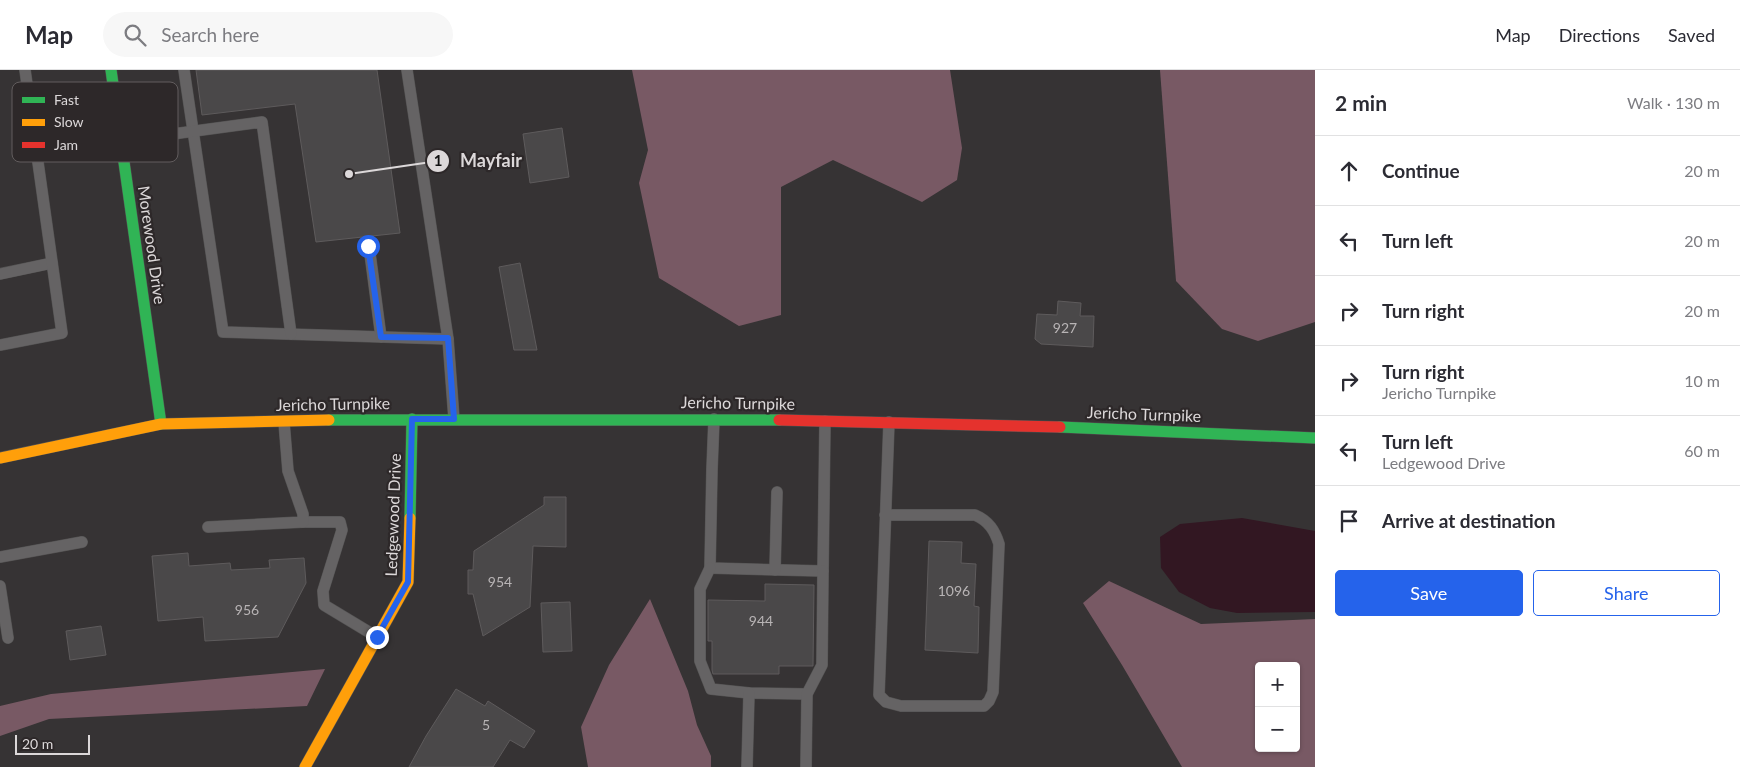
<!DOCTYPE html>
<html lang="en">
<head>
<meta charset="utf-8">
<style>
	body { margin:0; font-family:Lato,sans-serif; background:#f7f7f7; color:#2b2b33 }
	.controls { position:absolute; right:15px; bottom:15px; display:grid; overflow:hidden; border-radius:5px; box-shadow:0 1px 4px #0004 }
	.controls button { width:45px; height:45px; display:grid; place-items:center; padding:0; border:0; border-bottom:1px solid #e1e1e2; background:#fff; color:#2b2b33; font:25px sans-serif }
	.scale { position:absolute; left:15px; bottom:12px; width:75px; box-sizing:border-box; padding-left:5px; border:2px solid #dcd8d9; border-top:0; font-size:14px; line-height:18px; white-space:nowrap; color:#dcd8d9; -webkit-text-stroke:4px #2d2829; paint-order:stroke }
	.stop { position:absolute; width:15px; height:15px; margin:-11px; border:4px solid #2563eb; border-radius:50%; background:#fff }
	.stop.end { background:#2563eb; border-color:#fff; box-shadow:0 1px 5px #0008 }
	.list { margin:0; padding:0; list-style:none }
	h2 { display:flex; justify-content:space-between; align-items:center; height:65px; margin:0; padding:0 20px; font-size:21px }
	h2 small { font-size:16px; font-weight:400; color:#7c7c81 }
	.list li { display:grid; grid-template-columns:32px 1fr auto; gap:15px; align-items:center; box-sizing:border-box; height:70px; padding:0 20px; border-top:1px solid #e1e1e2 }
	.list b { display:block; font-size:19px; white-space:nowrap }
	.list p { margin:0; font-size:16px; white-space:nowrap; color:#7c7c81 }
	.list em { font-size:16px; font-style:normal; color:#7c7c81 }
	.actions { display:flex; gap:10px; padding:15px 20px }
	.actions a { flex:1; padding:11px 0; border:1px solid #2563eb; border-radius:5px; text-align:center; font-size:18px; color:#2563eb }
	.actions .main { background:#2563eb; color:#fff }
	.icon { flex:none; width:28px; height:28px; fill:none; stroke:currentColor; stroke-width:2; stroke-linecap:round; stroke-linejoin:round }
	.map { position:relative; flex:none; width:1315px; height:697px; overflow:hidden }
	header { display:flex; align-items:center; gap:30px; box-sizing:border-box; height:70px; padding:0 25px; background:#fff; border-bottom:1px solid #e1e1e2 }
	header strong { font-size:24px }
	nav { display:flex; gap:28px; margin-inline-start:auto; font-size:18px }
	.search { width:350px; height:45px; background:#f7f7f7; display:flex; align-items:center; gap:12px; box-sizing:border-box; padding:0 18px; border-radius:28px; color:#7c7c81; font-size:19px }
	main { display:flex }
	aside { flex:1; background:#fff }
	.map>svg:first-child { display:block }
</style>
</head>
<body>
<header>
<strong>Map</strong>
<div class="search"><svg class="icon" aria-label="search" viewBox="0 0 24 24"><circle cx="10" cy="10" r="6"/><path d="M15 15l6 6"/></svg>Search here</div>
<nav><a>Map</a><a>Directions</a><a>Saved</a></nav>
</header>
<main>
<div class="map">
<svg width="1315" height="697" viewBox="0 0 1315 697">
	<rect width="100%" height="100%" fill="#363334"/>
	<g fill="#785964" fill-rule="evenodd">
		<path d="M 632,0 L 950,0 L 962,78 L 957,110 L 922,132 L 833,90 L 781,117 L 781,245 L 739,256 L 659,208 L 639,113 L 648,80 Z"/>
		<path d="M 1160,0 L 1315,0 L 1315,252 L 1258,271 L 1222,259 L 1176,211 Z"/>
		<path d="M 1109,511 L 1201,554 L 1315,549 L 1315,697 L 1182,697 L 1122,595 L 1083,533 ZM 1259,596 L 1296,596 L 1296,678 L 1259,678 Z"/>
		<path d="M 650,529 L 688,621 L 697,655 L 711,686 L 711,697 L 588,697 L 581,657 L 609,595 Z"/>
		<path d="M 325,599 L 307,636 L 49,649 L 0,666 L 0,636 L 51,624 Z"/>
	</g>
	<path fill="#321722" d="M 1242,448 L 1315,461 L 1315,542 L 1237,543 L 1210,538 L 1179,522 L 1161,498 L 1160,467 L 1180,454 Z"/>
	<g fill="#4a4849" stroke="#5e5b5c">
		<path d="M 196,0 L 377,0 L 400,163 L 316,172 L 295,34 L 202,45 Z"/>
		<path d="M 562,58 L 569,107 L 530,113 L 523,64 Z"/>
		<path d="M 520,193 L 537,280 L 514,280 L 499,197 Z"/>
		<path d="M 1058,231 L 1081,233 L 1080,246 L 1094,246 L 1093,277 L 1041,274 L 1035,269 L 1037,244 L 1057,245 Z"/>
		<path d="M 544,427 L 566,427 L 566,477 L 533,476 L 530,537 L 483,566 L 473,524 L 468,524 L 468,500 L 473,500 L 474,481 L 544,435 Z"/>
		<path d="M 929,471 L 962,472 L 961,493 L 976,494 L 974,536 L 979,537 L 978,583 L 925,580 Z"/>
		<path d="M 188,483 L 189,496 L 230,493 L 231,500 L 270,498 L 269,490 L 304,488 L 306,513 L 278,567 L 205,571 L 203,547 L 158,551 L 152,486 Z"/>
		<path d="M 765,514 L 814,515 L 813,596 L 779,596 L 779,604 L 713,604 L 712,600 L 712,571 L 708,571 L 708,530 L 765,531 Z"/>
		<path d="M 570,532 L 572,581 L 543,582 L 541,533 Z"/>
		<path d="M 101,556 L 106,585 L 70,590 L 66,561 Z"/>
		<path d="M 456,619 L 485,636 L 488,631 L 535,661 L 524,678 L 510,670 L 493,697 L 409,697 L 426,666 Z"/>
	</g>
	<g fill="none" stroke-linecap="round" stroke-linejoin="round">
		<defs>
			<g id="lane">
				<path d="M 184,0 L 223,262 L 448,269 L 407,0"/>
				<path d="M 121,71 L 262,52 L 291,264"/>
				<path d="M 369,176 L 381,267"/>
				<path d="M 0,204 L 52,193"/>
				<path d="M 448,269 L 454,349"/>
				<path d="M 0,275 L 62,263 L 25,0"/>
				<path d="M 714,349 L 712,399 L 710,498 L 823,501 L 825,351"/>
				<path d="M 885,445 L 975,445 C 989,451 995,461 999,474 L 993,622 L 989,631 L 984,636 L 901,636 L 886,632 L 879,625 C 882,534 885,443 889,352"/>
				<path d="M 303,452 L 340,452 L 342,460 L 323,521 L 324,535 L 377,567"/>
				<path d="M 208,457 L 303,452 L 303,444 L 288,401 L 284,352"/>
				<path d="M 0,487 L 82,472"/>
				<path d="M 710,498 L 700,519 L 700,591 L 711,619 L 749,623 L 807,624"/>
				<path d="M 775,500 L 777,422"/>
				<path d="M 0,516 L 8,568"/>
				<path d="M 747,697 L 749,623"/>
				<path d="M 806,697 L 807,624 L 822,595 L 823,501"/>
			</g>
			<g id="fast">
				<path d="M 111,0 L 161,354"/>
				<path d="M 329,350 L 779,350"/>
				<path d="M 1060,357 L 1315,368"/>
				<path d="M 410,448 L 412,349"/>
			</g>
			<g id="slow">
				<path d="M 0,388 L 161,354 L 329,350"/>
				<path d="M 305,697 L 408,512 L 410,448"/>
			</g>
			<path id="jam" d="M 779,350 L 1060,357"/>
		</defs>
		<use href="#lane" stroke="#535252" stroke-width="12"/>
		<use href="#fast" stroke="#535252" stroke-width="12"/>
		<use href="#slow" stroke="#535252" stroke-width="12"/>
		<use href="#jam" stroke="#535252" stroke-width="12"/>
		<use href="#lane" stroke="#656364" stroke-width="11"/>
		<use href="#fast" stroke="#30b455" stroke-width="11"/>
		<use href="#slow" stroke="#ff9f0a" stroke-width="11"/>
		<use href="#jam" stroke="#e5322d" stroke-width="11"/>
	</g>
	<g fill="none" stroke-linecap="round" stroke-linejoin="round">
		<path stroke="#2563eb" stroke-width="6" d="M 368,176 L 381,267 L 448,268 L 454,349 L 412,349 L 408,512 L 377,567"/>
	</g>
	<g text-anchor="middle" stroke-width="4.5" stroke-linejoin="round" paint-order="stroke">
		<g font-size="14" fill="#b8b4b5">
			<text x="1065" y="263">927</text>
			<text x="500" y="517">954</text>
			<text x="954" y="526">1096</text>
			<text x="247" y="545">956</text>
			<text x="761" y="556">944</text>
			<text x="486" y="660">5</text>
		</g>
		<g font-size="16" fill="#dcd8d9" stroke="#2d2829">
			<text transform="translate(152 175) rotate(82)" y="6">Morewood Drive</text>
			<text transform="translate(738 333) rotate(1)" y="6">Jericho Turnpike</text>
			<text transform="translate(333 334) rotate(-1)" y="6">Jericho Turnpike</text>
			<text transform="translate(1144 344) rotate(2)" y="6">Jericho Turnpike</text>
			<text transform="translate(393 445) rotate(-88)" y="6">Ledgewood Drive</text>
		</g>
	</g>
	<rect x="12" y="12" width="166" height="80" rx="8" fill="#2d2829" stroke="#625d5e" stroke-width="1"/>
	<rect x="22" y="27" width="23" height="6" fill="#30b455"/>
	<rect x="22" y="49" width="23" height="7" fill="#ff9f0a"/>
	<rect x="22" y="72" width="23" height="6" fill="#e5322d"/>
	<g font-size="14" fill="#dcd8d9">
		<text x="54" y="35">Fast</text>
		<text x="54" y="57">Slow</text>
		<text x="54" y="80">Jam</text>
	</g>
	<path fill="none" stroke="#dcd8d9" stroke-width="2" d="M349 104L438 91"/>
	<g fill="#dcd8d9" stroke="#2d2829" stroke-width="2">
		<circle cx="349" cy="104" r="5"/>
		<circle cx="438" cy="91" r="12"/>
	</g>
	<g font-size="15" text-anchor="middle" font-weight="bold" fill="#111">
		<text x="438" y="96">1</text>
	</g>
	<g font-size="18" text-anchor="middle" font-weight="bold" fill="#dcd8d9" stroke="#2d2829" stroke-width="4.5" stroke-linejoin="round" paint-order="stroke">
		<text x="491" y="97">Mayfair</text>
	</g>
</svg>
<div class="controls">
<button>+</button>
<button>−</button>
</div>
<div class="scale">20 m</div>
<div class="stop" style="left:368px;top:176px"></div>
<div class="stop end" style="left:377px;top:567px"></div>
</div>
<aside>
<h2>2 min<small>Walk · 130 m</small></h2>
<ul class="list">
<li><svg class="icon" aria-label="ahead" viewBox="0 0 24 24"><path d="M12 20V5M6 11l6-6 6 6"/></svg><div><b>Continue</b></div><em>20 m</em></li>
<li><svg class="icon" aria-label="left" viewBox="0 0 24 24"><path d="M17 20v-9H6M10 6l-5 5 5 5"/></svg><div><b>Turn left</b></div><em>20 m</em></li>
<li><svg class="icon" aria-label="right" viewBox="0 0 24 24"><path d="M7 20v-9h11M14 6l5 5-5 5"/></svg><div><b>Turn right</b></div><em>20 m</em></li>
<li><svg class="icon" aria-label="right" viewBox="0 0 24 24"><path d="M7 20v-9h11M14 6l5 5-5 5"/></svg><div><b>Turn right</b><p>Jericho Turnpike</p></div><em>10 m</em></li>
<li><svg class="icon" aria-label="left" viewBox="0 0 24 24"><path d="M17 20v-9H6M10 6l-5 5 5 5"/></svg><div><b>Turn left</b><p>Ledgewood Drive</p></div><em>60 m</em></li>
<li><svg class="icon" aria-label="arrive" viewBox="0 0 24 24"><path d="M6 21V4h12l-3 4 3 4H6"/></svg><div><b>Arrive at destination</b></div></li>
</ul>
<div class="actions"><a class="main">Save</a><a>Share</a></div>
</aside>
</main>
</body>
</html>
